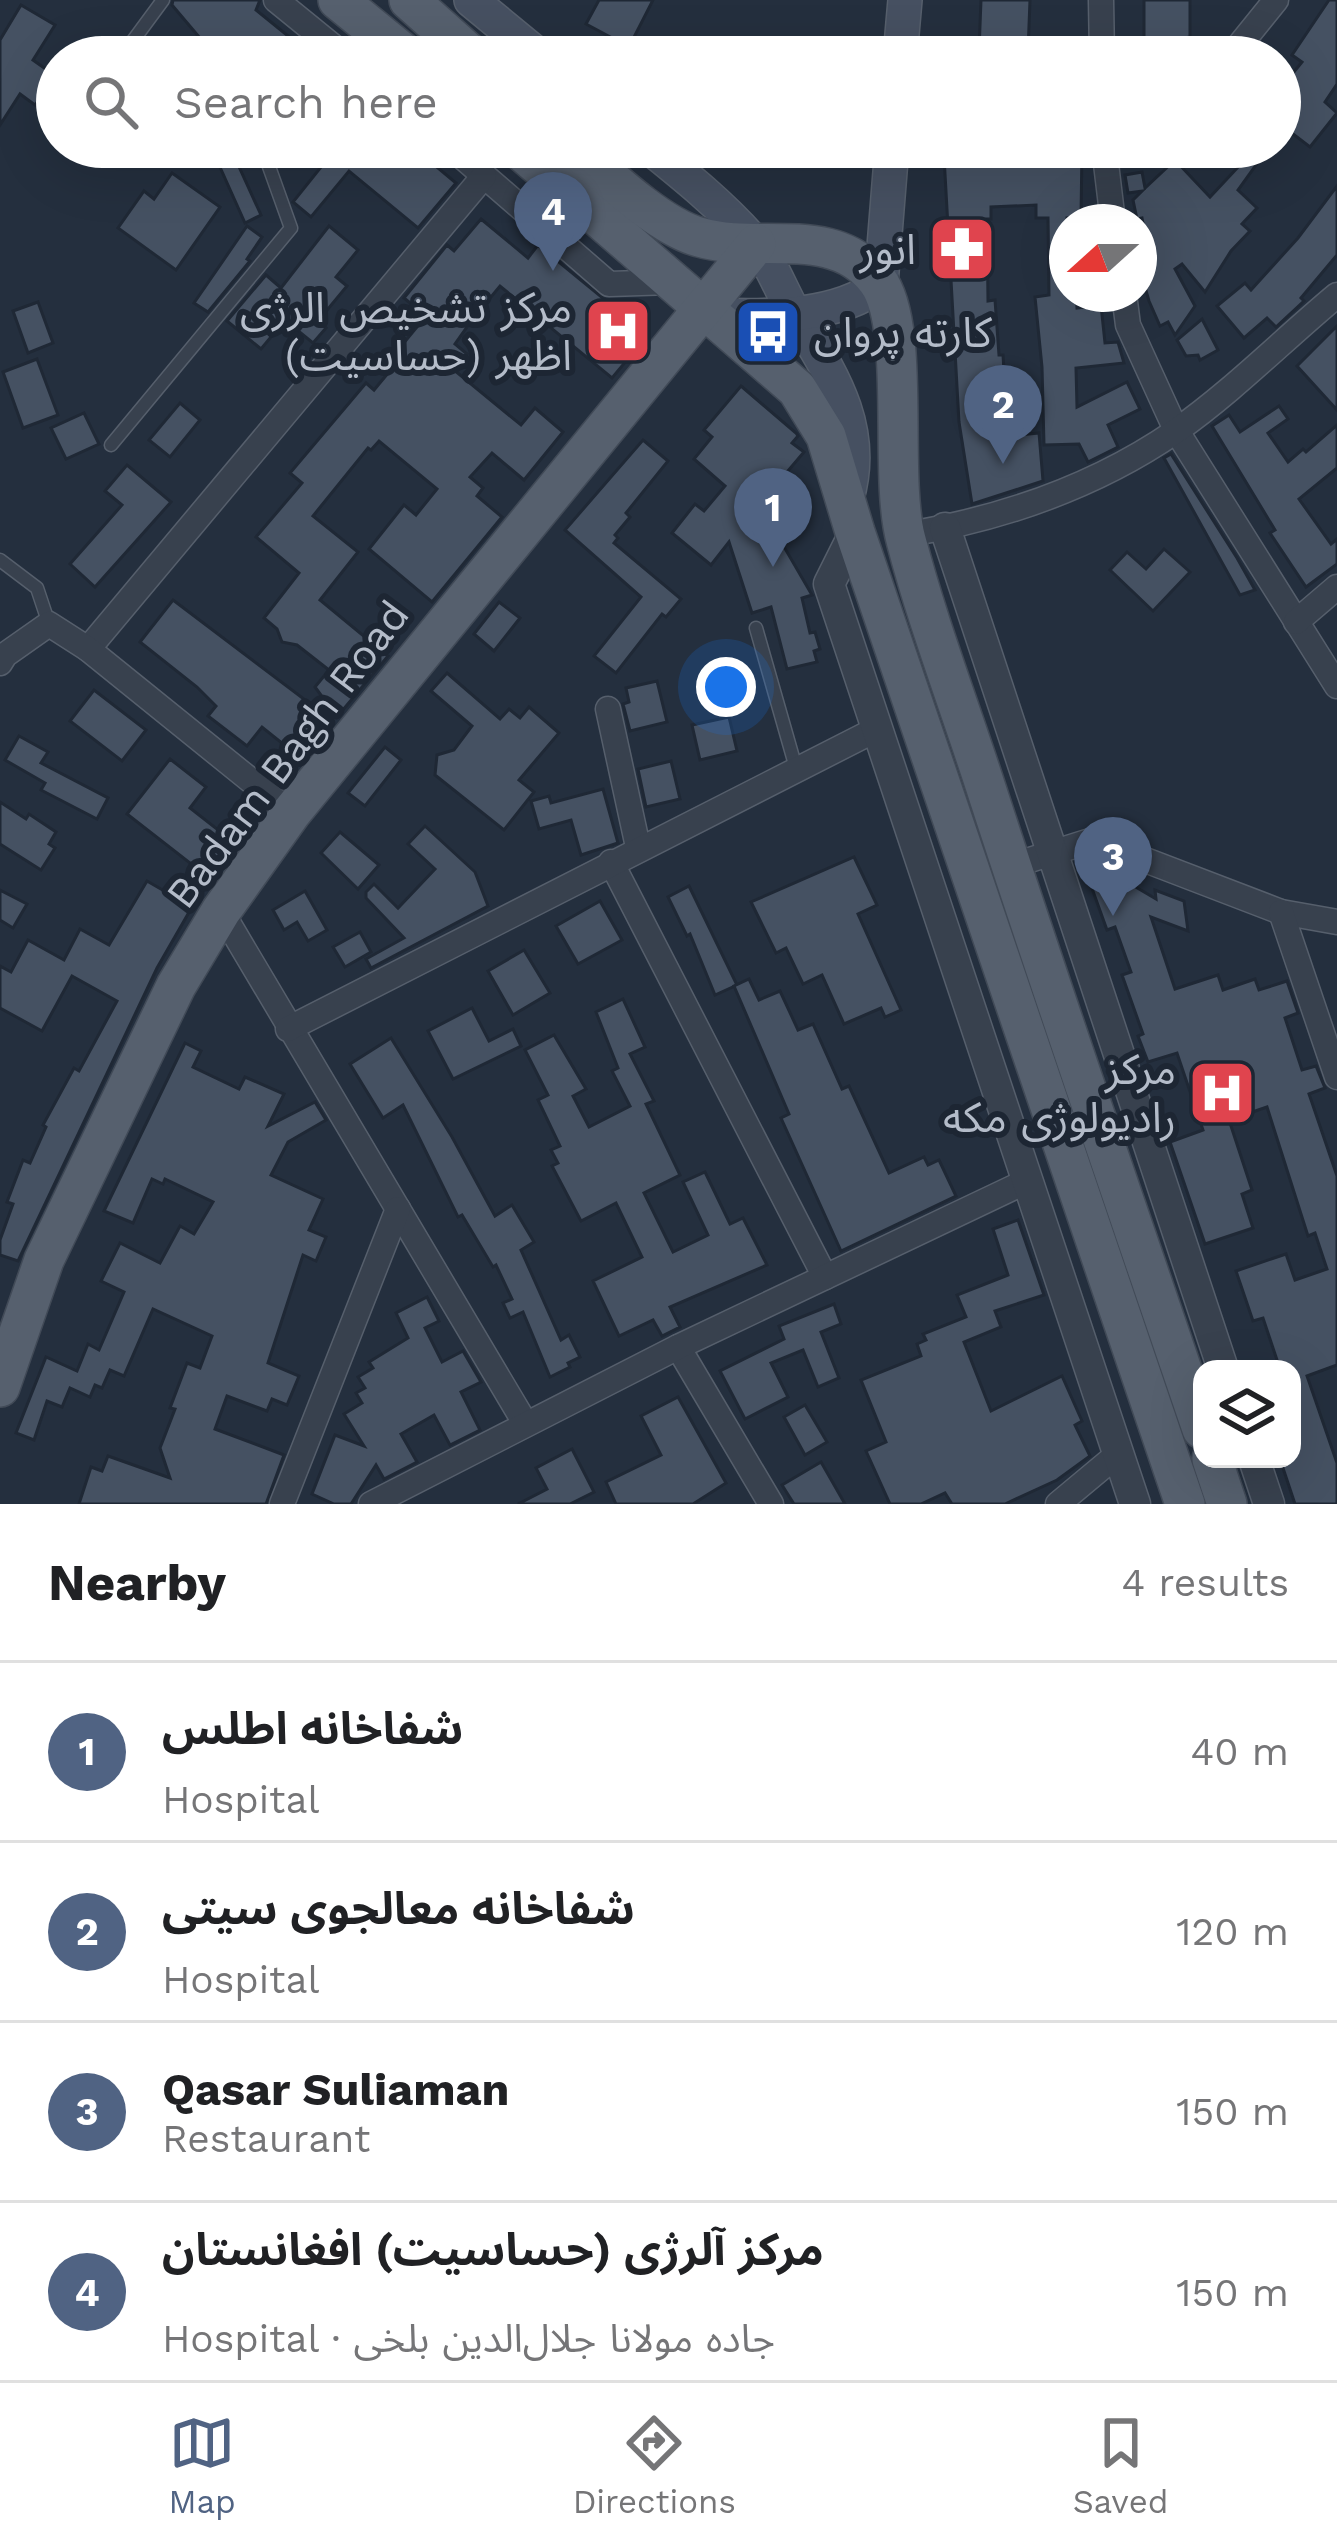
<!DOCTYPE html>
<html lang="en">
<head>
<meta charset="utf-8">
<style>
	body { margin:0; font-family:"Work Sans","Noto Sans Arabic",sans-serif; background:#f2f2f2; color:#202124 }
	.controls { position:absolute; right:36px; bottom:36px; display:grid; overflow:hidden; border-radius:24px; box-shadow:0 12px 48px #0002 }
	.controls button { width:108px; height:108px; display:grid; place-items:center; padding:0; border:0; border-bottom:3px solid #e0e0e0; background:#fff; color:#202124; font:60px sans-serif }
	.compass { position:absolute; left:1049px; top:204px; width:108px; height:108px; border-radius:50%; background:#fff; box-shadow:0 12px 48px #0002; rotate:249deg }
	.you { position:absolute; left:726px; top:687px; width:42px; height:42px; margin:-30px; border:9px solid #fff; border-radius:50%; background:#1a73e8; box-shadow:0 0 0 18px #1a73e833 }
	.badge { display:grid; place-items:center; width:78px; height:78px; border-radius:50%; background:#506383; color:#fff; font-size:39px; font-weight:700 }
	.pin { position:absolute; translate:-50% -99px; filter:drop-shadow(0 3px 6px #0008) }
	.pin::after { content:''; position:absolute; top:63px; width:42px; height:36px; background:inherit; clip-path:polygon(0 0,100% 0,50% 100%) }
	.list { margin:0; padding:0; list-style:none }
	h2 { display:flex; justify-content:space-between; align-items:center; height:156px; margin:0; padding:0 48px; font-size:51px }
	h2 small { font-size:39px; font-weight:400; color:#757577 }
	.list li { display:grid; grid-template-columns:78px 1fr auto; gap:36px; align-items:center; box-sizing:border-box; height:180px; padding:0 48px; border-top:3px solid #e0e0e0 }
	.list b { display:block; font-size:45px; white-space:nowrap }
	.list p { margin:0; font-size:39px; white-space:nowrap; color:#757577 }
	.list em { font-size:39px; font-style:normal; color:#757577 }
	.icon { flex:none; width:66px; height:66px; fill:none; stroke:currentColor; stroke-width:2; stroke-linecap:round; stroke-linejoin:round }
	.map { position:relative; flex:none; width:1337px; height:1504px; overflow:hidden }
	.search { position:absolute; background:#fff; box-shadow:0 12px 48px #0002; left:36px; right:36px; top:36px; height:132px; display:flex; align-items:center; gap:30px; box-sizing:border-box; padding:0 42px; border-radius:66px; color:#757577; font-size:45px }
	.sheet { height:876px; background:#fff }
	nav { display:flex; justify-content:space-around; align-items:center; box-sizing:border-box; height:168px; border-top:3px solid #e0e0e0; background:#fff; font-size:33px; color:#757577 }
	nav a { display:grid; justify-items:center; gap:6px }
	nav .on { color:#506383 }
	.map>svg:first-child { display:block }
</style>
</head>
<body>
<div class="map">
<svg width="1337" height="1504" viewBox="0 0 1337 1504">
	<rect width="100%" height="100%" fill="#242f3e"/>
	<g fill="#455162" stroke="#1f2835" stroke-width="3">
		<path d="M 173,0 L 260,0 L 256,10 L 314,57 L 216,57 L 172,5 Z"/>
		<path d="M 599,0 L 653,0 L 629,47 L 586,24 Z"/>
		<path d="M 981,0 L 1030,0 L 1028,52 L 979,51 Z"/>
		<path d="M 1144,0 L 1190,0 L 1190,37 L 1184,38 L 1184,57 L 1150,57 L 1149,39 L 1144,39 Z"/>
		<path d="M 1329,0 L 1337,0 L 1337,84 L 1325,102 L 1337,113 L 1310,147 L 1280,124 L 1280,89 L 1302,62 L 1292,55 Z"/>
		<path d="M 21,5 L 55,25 L 33,60 L 57,77 L 57,110 L 40,98 L 35,105 L 20,94 L 0,125 L 0,40 Z"/>
		<path d="M 211,147 L 230,147 L 261,215 L 245,223 Z"/>
		<path d="M 337,147 L 357,147 L 377,163 L 390,147 L 413,147 L 456,183 L 418,228 L 349,171 L 311,217 L 293,202 Z"/>
		<path d="M 1015,147 L 1082,149 L 1081,217 L 1067,218 L 1067,294 L 1076,294 L 1077,308 L 1101,305 L 1105,343 L 1118,342 L 1124,363 L 1076,368 L 1077,407 L 1127,382 L 1140,409 L 1108,425 L 1118,447 L 1088,462 L 1079,444 L 1044,445 L 1042,367 L 1035,297 L 1049,295 L 1048,218 L 1036,218 L 1036,205 L 991,207 L 991,219 L 987,219 L 988,301 L 995,300 L 999,355 L 1003,355 L 1008,436 L 1039,433 L 1043,481 L 972,504 L 959,422 L 944,156 Z"/>
		<path d="M 1216,147 L 1269,147 L 1238,190 L 1257,208 L 1242,224 L 1250,231 L 1231,251 L 1205,292 L 1182,264 L 1175,269 L 1195,306 L 1175,335 L 1168,322 L 1160,326 L 1149,301 L 1140,270 L 1151,266 L 1142,218 L 1137,219 L 1133,200 L 1142,191 L 1128,193 L 1125,175 L 1142,172 L 1145,188 L 1175,160 L 1210,197 L 1240,165 Z"/>
		<path d="M 172,173 L 220,207 L 176,270 L 118,228 L 144,191 L 154,199 Z"/>
		<path d="M 1337,186 L 1337,255 L 1301,298 L 1304,301 L 1276,327 L 1267,318 L 1244,338 L 1217,306 L 1245,283 L 1251,290 L 1298,238 Z"/>
		<path d="M 481,219 L 528,258 L 538,245 L 648,335 L 612,378 L 500,286 L 472,320 L 455,344 L 467,354 L 454,370 L 521,425 L 535,408 L 563,432 L 524,480 L 492,453 L 470,477 L 483,488 L 477,496 L 502,517 L 432,602 L 369,549 L 404,505 L 416,515 L 437,489 L 379,441 L 371,450 L 368,448 L 313,516 L 358,552 L 320,600 L 388,656 L 337,717 L 315,687 L 329,670 L 297,645 L 282,642 L 277,629 L 264,618 L 299,573 L 256,537 L 302,483 L 290,473 L 366,383 L 374,390 L 403,355 L 398,350 L 426,316 L 404,298 L 447,245 L 454,251 Z"/>
		<path d="M 247,226 L 262,237 L 247,259 L 250,261 L 208,312 L 194,303 Z"/>
		<path d="M 329,226 L 358,250 L 336,277 L 347,286 L 318,321 L 326,328 L 313,343 L 285,320 L 261,349 L 227,321 L 266,275 L 281,288 Z"/>
		<path d="M 38,302 L 53,343 L 28,353 L 13,311 Z"/>
		<path d="M 1202,319 L 1218,350 L 1200,360 L 1198,355 L 1186,356 L 1177,340 Z"/>
		<path d="M 1337,326 L 1337,410 L 1297,366 Z"/>
		<path d="M 37,359 L 58,415 L 23,428 L 3,372 Z"/>
		<path d="M 741,386 L 796,433 L 798,436 L 792,443 L 804,452 L 754,511 L 783,545 L 812,595 L 802,598 L 810,633 L 815,632 L 820,649 L 814,651 L 817,662 L 787,669 L 771,607 L 752,613 L 729,542 L 711,565 L 672,533 L 695,504 L 704,511 L 725,486 L 694,459 L 712,437 L 704,430 Z"/>
		<path d="M 180,403 L 200,420 L 170,457 L 149,440 Z"/>
		<path d="M 1279,406 L 1288,419 L 1268,433 L 1288,462 L 1303,449 L 1306,452 L 1337,425 L 1337,468 L 1299,499 L 1331,544 L 1337,539 L 1337,564 L 1306,587 L 1270,533 L 1275,530 L 1212,426 L 1229,415 L 1240,432 Z"/>
		<path d="M 84,413 L 99,444 L 66,459 L 51,428 Z"/>
		<path d="M 643,440 L 668,461 L 626,513 L 630,517 L 615,535 L 618,538 L 614,543 L 681,599 L 666,617 L 662,614 L 616,673 L 594,656 L 641,597 L 565,530 Z"/>
		<path d="M 1171,454 L 1237,558 L 1255,590 L 1240,595 L 1164,458 Z"/>
		<path d="M 127,465 L 171,502 L 95,587 L 70,564 L 122,505 L 105,491 Z"/>
		<path d="M 1164,549 L 1190,572 L 1153,611 L 1110,570 L 1127,552 L 1146,569 Z"/>
		<path d="M 173,600 L 333,721 L 303,760 L 262,727 L 247,746 L 208,716 L 216,706 L 197,687 L 140,642 Z"/>
		<path d="M 499,602 L 520,618 L 494,651 L 474,634 Z"/>
		<path d="M 447,673 L 500,719 L 509,709 L 520,718 L 529,707 L 559,733 L 519,780 L 534,792 L 504,830 L 435,775 L 437,755 L 454,750 L 472,726 L 431,691 Z"/>
		<path d="M 657,681 L 667,722 L 630,731 L 623,704 L 629,702 L 626,688 Z"/>
		<path d="M 94,690 L 146,730 L 122,761 L 70,721 Z"/>
		<path d="M 729,717 L 737,751 L 700,760 L 692,725 Z"/>
		<path d="M 19,736 L 48,752 L 41,763 L 108,798 L 97,819 L 41,790 L 45,783 L 5,760 Z"/>
		<path d="M 385,747 L 401,760 L 365,806 L 348,793 Z"/>
		<path d="M 170,759 L 206,787 L 190,808 L 231,840 L 204,874 L 127,814 Z"/>
		<path d="M 671,761 L 680,799 L 646,807 L 638,769 Z"/>
		<path d="M 603,789 L 618,843 L 581,855 L 571,820 L 539,829 L 531,801 L 549,796 L 551,803 Z"/>
		<path d="M 0,802 L 26,819 L 29,814 L 56,832 L 49,844 L 55,848 L 41,870 L 0,844 Z"/>
		<path d="M 425,826 L 475,872 L 488,906 L 371,968 L 366,959 L 404,938 L 366,898 L 366,892 L 374,884 L 398,908 L 435,869 L 408,844 Z"/>
		<path d="M 340,832 L 379,865 L 358,889 L 321,853 Z"/>
		<path d="M 854,857 L 877,905 L 858,914 L 901,1010 L 885,1017 L 881,1008 L 844,1024 L 822,975 L 803,984 L 786,948 L 776,953 L 751,902 Z"/>
		<path d="M 1085,869 L 1117,876 L 1156,899 L 1155,890 L 1184,901 L 1188,931 L 1151,917 L 1175,989 L 1218,975 L 1223,990 L 1255,979 L 1259,990 L 1287,981 L 1298,1013 L 1285,1018 L 1302,1070 L 1316,1066 L 1325,1088 L 1309,1094 L 1337,1176 L 1337,1365 L 1307,1376 L 1337,1463 L 1337,1504 L 1295,1504 L 1280,1459 L 1292,1459 L 1292,1369 L 1280,1369 L 1263,1318 L 1253,1321 L 1236,1271 L 1286,1254 L 1295,1280 L 1327,1269 L 1315,1233 L 1308,1236 L 1267,1107 L 1229,1120 L 1252,1190 L 1242,1194 L 1253,1228 L 1205,1244 L 1170,1142 L 1203,1130 L 1177,1053 L 1148,1062 L 1138,1036 L 1143,1034 L 1122,975 L 1131,972 L 1115,927 L 1107,930 Z"/>
		<path d="M 147,881 L 192,907 L 157,968 L 18,1261 L 0,1255 L 0,1240 L 13,1204 L 7,1202 L 23,1160 L 30,1163 L 46,1127 L 43,1125 L 74,1068 L 79,1071 L 117,1001 L 72,976 L 42,1031 L 0,1008 L 0,966 L 11,972 L 28,940 L 64,960 L 80,929 L 109,945 Z"/>
		<path d="M 689,886 L 737,985 L 715,995 L 690,934 L 687,936 L 668,897 Z"/>
		<path d="M 0,890 L 27,904 L 13,928 L 0,920 Z"/>
		<path d="M 305,891 L 327,930 L 308,941 L 297,922 L 284,930 L 273,910 Z"/>
		<path d="M 600,901 L 622,940 L 578,964 L 556,926 Z"/>
		<path d="M 360,932 L 371,952 L 345,967 L 333,947 Z"/>
		<path d="M 524,950 L 550,993 L 513,1015 L 488,971 Z"/>
		<path d="M 749,979 L 759,1000 L 780,991 L 798,1030 L 813,1024 L 842,1089 L 849,1086 L 889,1173 L 924,1157 L 928,1165 L 939,1160 L 956,1196 L 841,1251 L 781,1118 L 789,1114 L 734,986 Z"/>
		<path d="M 623,999 L 645,1047 L 630,1054 L 654,1101 L 646,1104 L 680,1175 L 644,1193 L 673,1252 L 708,1235 L 683,1182 L 705,1172 L 730,1224 L 743,1218 L 767,1265 L 670,1307 L 680,1327 L 662,1336 L 653,1320 L 619,1336 L 593,1281 L 642,1257 L 616,1203 L 581,1221 L 552,1166 L 558,1163 L 551,1150 L 560,1146 L 538,1100 L 548,1095 L 525,1050 L 554,1035 L 586,1089 L 573,1096 L 589,1127 L 630,1106 L 612,1071 L 618,1068 L 596,1012 Z"/>
		<path d="M 472,1008 L 489,1041 L 513,1029 L 521,1046 L 453,1079 L 428,1031 Z"/>
		<path d="M 391,1038 L 452,1137 L 495,1216 L 512,1205 L 534,1242 L 521,1250 L 561,1340 L 569,1335 L 580,1357 L 568,1363 L 570,1367 L 550,1377 L 523,1312 L 510,1318 L 503,1303 L 512,1299 L 496,1265 L 493,1267 L 462,1215 L 458,1217 L 403,1105 L 383,1118 L 350,1064 Z"/>
		<path d="M 185,1043 L 201,1051 L 193,1067 L 239,1089 L 245,1077 L 284,1094 L 268,1126 L 315,1102 L 326,1120 L 288,1142 L 271,1175 L 323,1199 L 309,1230 L 326,1237 L 316,1261 L 303,1255 L 268,1363 L 299,1376 L 287,1405 L 272,1399 L 267,1411 L 227,1396 L 215,1429 L 284,1455 L 266,1504 L 79,1504 L 91,1467 L 102,1471 L 108,1456 L 170,1478 L 160,1448 L 175,1409 L 170,1408 L 187,1363 L 200,1368 L 212,1336 L 153,1309 L 124,1376 L 110,1370 L 102,1388 L 95,1385 L 90,1397 L 70,1388 L 62,1407 L 47,1401 L 34,1440 L 16,1433 L 46,1357 L 77,1371 L 88,1344 L 99,1350 L 124,1292 L 101,1281 L 120,1243 L 160,1263 L 180,1226 L 194,1234 L 213,1202 L 165,1179 L 163,1184 L 152,1179 L 133,1223 L 104,1211 Z"/>
		<path d="M 1018,1220 L 1044,1295 L 995,1311 L 1001,1327 L 964,1342 L 991,1411 L 1062,1376 L 1082,1421 L 1075,1425 L 1090,1456 L 1057,1480 L 1005,1504 L 952,1504 L 945,1493 L 921,1504 L 890,1504 L 866,1451 L 886,1442 L 861,1380 L 921,1356 L 917,1344 L 926,1340 L 923,1334 L 966,1317 L 957,1295 L 1008,1275 L 993,1229 Z"/>
		<path d="M 427,1297 L 439,1321 L 425,1328 L 442,1362 L 463,1351 L 481,1382 L 461,1392 L 480,1430 L 450,1445 L 434,1415 L 401,1434 L 417,1462 L 384,1479 L 376,1465 L 351,1504 L 334,1504 L 312,1494 L 335,1435 L 364,1446 L 344,1414 L 362,1403 L 356,1393 L 365,1388 L 358,1377 L 373,1368 L 369,1362 L 408,1338 L 396,1313 Z"/>
		<path d="M 834,1304 L 841,1324 L 821,1332 L 839,1378 L 818,1387 L 803,1350 L 771,1363 L 788,1397 L 745,1419 L 720,1371 L 784,1339 L 779,1326 Z"/>
		<path d="M 678,1397 L 726,1483 L 693,1504 L 616,1504 L 606,1482 L 661,1455 L 641,1416 Z"/>
		<path d="M 805,1405 L 827,1442 L 805,1455 L 784,1417 Z"/>
		<path d="M 572,1449 L 594,1492 L 570,1504 L 518,1504 L 547,1489 L 536,1468 Z"/>
		<path d="M 821,1462 L 845,1504 L 794,1504 L 782,1485 Z"/>
	</g>
	<g fill="none" stroke-linecap="round" stroke-linejoin="round">
		<defs>
			<g id="service">
				<path d="M 121,57 L 163,0"/>
				<path d="M 111,445 L 291,228 L 267,161 L 279,147"/>
				<path d="M 0,560 L 37,588 L 49,624"/>
				<path d="M 756,628 L 796,768"/>
			</g>
			<g id="minor">
				<path d="M 276,0 L 346,57"/>
				<path d="M 1101,0 L 1102,57"/>
				<path d="M 1230,57 L 1276,0"/>
				<path d="M 451,147 L 609,284 L 672,282"/>
				<path d="M 1104,147 L 1113,222"/>
				<path d="M 1124,294 L 1128,325 L 1176,430 L 1337,686"/>
				<path d="M 904,535 C 1000,519 1095,487 1176,431 C 1233,391 1284,339 1337,295"/>
				<path d="M 1296,622 L 1337,587"/>
				<path d="M 88,649 L 484,176"/>
				<path d="M 0,663 L 5,655 L 49,624 L 88,649 L 291,813"/>
				<path d="M 608,709 L 638,847"/>
				<path d="M 611,862 L 825,1277"/>
				<path d="M 1011,866 L 1093,840 L 1281,912 L 1337,922"/>
				<path d="M 221,911 L 525,1423"/>
				<path d="M 1281,912 L 1337,1077"/>
				<path d="M 288,1029 L 877,729"/>
				<path d="M 678,1347 L 771,1504"/>
				<path d="M 282,1504 L 398,1209"/>
				<path d="M 371,1504 L 678,1347 L 1025,1182"/>
				<path d="M 1058,1504 L 1118,1454"/>
			</g>
			<g id="tertiary">
				<path d="M 945,528 L 1223,1369"/>
				<path d="M 855,532 L 829,584 L 1135,1504"/>
				<path d="M 1254,1459 L 1269,1504"/>
			</g>
			<g id="secondary">
				<path d="M 471,0 L 540,57"/>
				<path d="M 900,57 L 905,0"/>
				<path d="M 649,147 C 685,176 721,205 752,240 C 770,259 780,288 793,311 C 829,371 868,425 847,498"/>
				<path d="M 714,315 C 768,317 837,318 881,284 L 892,147"/>
			</g>
			<g id="primary">
				<path d="M 338,0 L 408,57"/>
				<path d="M 409,0 L 473,57"/>
				<path d="M 517,147 L 797,389 L 826,436 L 855,532 L 1185,1504"/>
				<path d="M 574,147 C 606,175 659,226 699,237 C 759,255 834,223 877,280 C 912,326 888,474 906,540 C 927,621 958,702 984,782 C 1054,999 1129,1214 1202,1429"/>
				<path d="M 0,1387 L 44,1260 L 176,986 L 221,911 L 291,813 L 756,244"/>
				<path d="M 1212,1459 L 1227,1504"/>
			</g>
		</defs>
		<use href="#service" stroke="#565f6c" stroke-width="15"/>
		<use href="#minor" stroke="#565f6c" stroke-width="27"/>
		<use href="#tertiary" stroke="#565f6c" stroke-width="33"/>
		<use href="#secondary" stroke="#565f6c" stroke-width="36"/>
		<use href="#primary" stroke="#414a57" stroke-width="42"/>
		<use href="#service" stroke="#38414e" stroke-width="12"/>
		<use href="#minor" stroke="#38414e" stroke-width="24"/>
		<use href="#tertiary" stroke="#38414e" stroke-width="30"/>
		<use href="#secondary" stroke="#465061" stroke-width="33"/>
		<use href="#primary" stroke="#56606e" stroke-width="39"/>
	</g>
	<defs>
		<symbol id="pharmacy-square" viewBox="-11 -11 22 22"><rect x="-9" y="-9" width="18" height="18" rx="4" fill="#e0444e" stroke="#1d2633"/><path d="M-2-6h4v4h4v4h-4v4h-4v-4h-4v-4h4Z" fill="#fff"/></symbol>
		<symbol id="hospital-square" viewBox="-11 -11 22 22"><rect x="-9" y="-9" width="18" height="18" rx="4" fill="#e0444e" stroke="#1d2633"/><path d="M-5-5h3v3.5h4V-5h3V5h-3V1.5h-4V5h-3Z" fill="#fff"/></symbol>
		<symbol id="bus-square" viewBox="-11 -11 22 22"><rect x="-9" y="-9" width="18" height="18" rx="4" fill="#1a4fb4" stroke="#1d2633"/><path d="M-5-6H5V4H4V6H2V4H-2V6H-4V4H-5ZM-3.5-4V0h7V-4ZM-3.5 1.2v1.5H-2V1.2ZM2 1.2v1.5H3.5V1.2Z" fill="#fff"/></symbol>
	</defs>
	<g fill-rule="evenodd">
		<use href="#pharmacy-square" x="924" y="211" width="76" height="76"/>
		<use href="#hospital-square" x="580" y="293" width="76" height="76"/>
		<use href="#bus-square" x="730" y="294" width="76" height="76"/>
		<use href="#hospital-square" x="1184" y="1055" width="76" height="76"/>
	</g>
	<g text-anchor="middle" stroke-width="12" stroke-linejoin="round" paint-order="stroke">
		<g font-size="42" fill="#b4bcc9" stroke="#1d2633" text-anchor="end">
			<text x="916" y="264">انور</text>
			<text x="572" y="322">مرکز تشخیص الرژی<tspan x="572" dy="48">(حساسیت) اظهر</tspan></text>
			<text x="814" y="347" text-anchor="start">کارته پروان</text>
			<text x="1176" y="1084">مرکز<tspan x="1176" dy="48">رادیولوژی مکه</tspan></text>
		</g>
		<g font-size="42" fill="#b4bcc9" stroke="#1d2633">
			<text transform="translate(287 754) rotate(-53)" y="15">Badam Bagh Road</text>
		</g>
	</g>
</svg>
<div class="controls">
<button><svg class="icon" aria-label="layers" viewBox="0 0 24 24"><path d="M12 4l9 5-9 5-9-5zM3 14l9 5 9-5"/></svg></button>
</div>
<svg class="compass" viewBox="-18 -18 36 36"><path d="M0-13l5 13h-10z" fill="#e53935"/><path d="M0 13l5-13h-10z" fill="#757577"/></svg>
<div class="you"></div>
<div class="pin badge" style="left:773px;top:567px">1</div>
<div class="pin badge" style="left:1003px;top:464px">2</div>
<div class="pin badge" style="left:1113px;top:916px">3</div>
<div class="pin badge" style="left:553px;top:271px">4</div>
<div class="search"><svg class="icon" aria-label="search" viewBox="0 0 24 24"><circle cx="10" cy="10" r="6"/><path d="M15 15l6 6"/></svg>Search here</div>
</div>
<section class="sheet">
<h2>Nearby<small>4 results</small></h2>
<ul class="list">
<li><span class="badge">1</span><div><b>شفاخانه اطلس</b><p>Hospital</p></div><em>40 m</em></li>
<li><span class="badge">2</span><div><b>شفاخانه معالجوی سیتی</b><p>Hospital</p></div><em>120 m</em></li>
<li><span class="badge">3</span><div><b>Qasar Suliaman</b><p>Restaurant</p></div><em>150 m</em></li>
<li><span class="badge">4</span><div><b>مرکز آلرژی (حساسیت) افغانستان</b><p>Hospital · جاده مولانا جلال‌الدین بلخی</p></div><em>150 m</em></li>
</ul>
</section>
<nav>
<a class="on"><svg class="icon" aria-label="map" viewBox="0 0 24 24"><path d="M3 6l6-2 6 2 6-2v14l-6 2-6-2-6 2zM9 4v14M15 6v14"/></svg>Map</a>
<a><svg class="icon" aria-label="directions" viewBox="0 0 24 24"><path d="M12 3l9 9-9 9-9-9zM9 14v-3h6M13 9l2 2-2 2"/></svg>Directions</a>
<a><svg class="icon" aria-label="saved" viewBox="0 0 24 24"><path d="M7 4h10v16l-5-4-5 4z"/></svg>Saved</a>
</nav>
</body>
</html>
